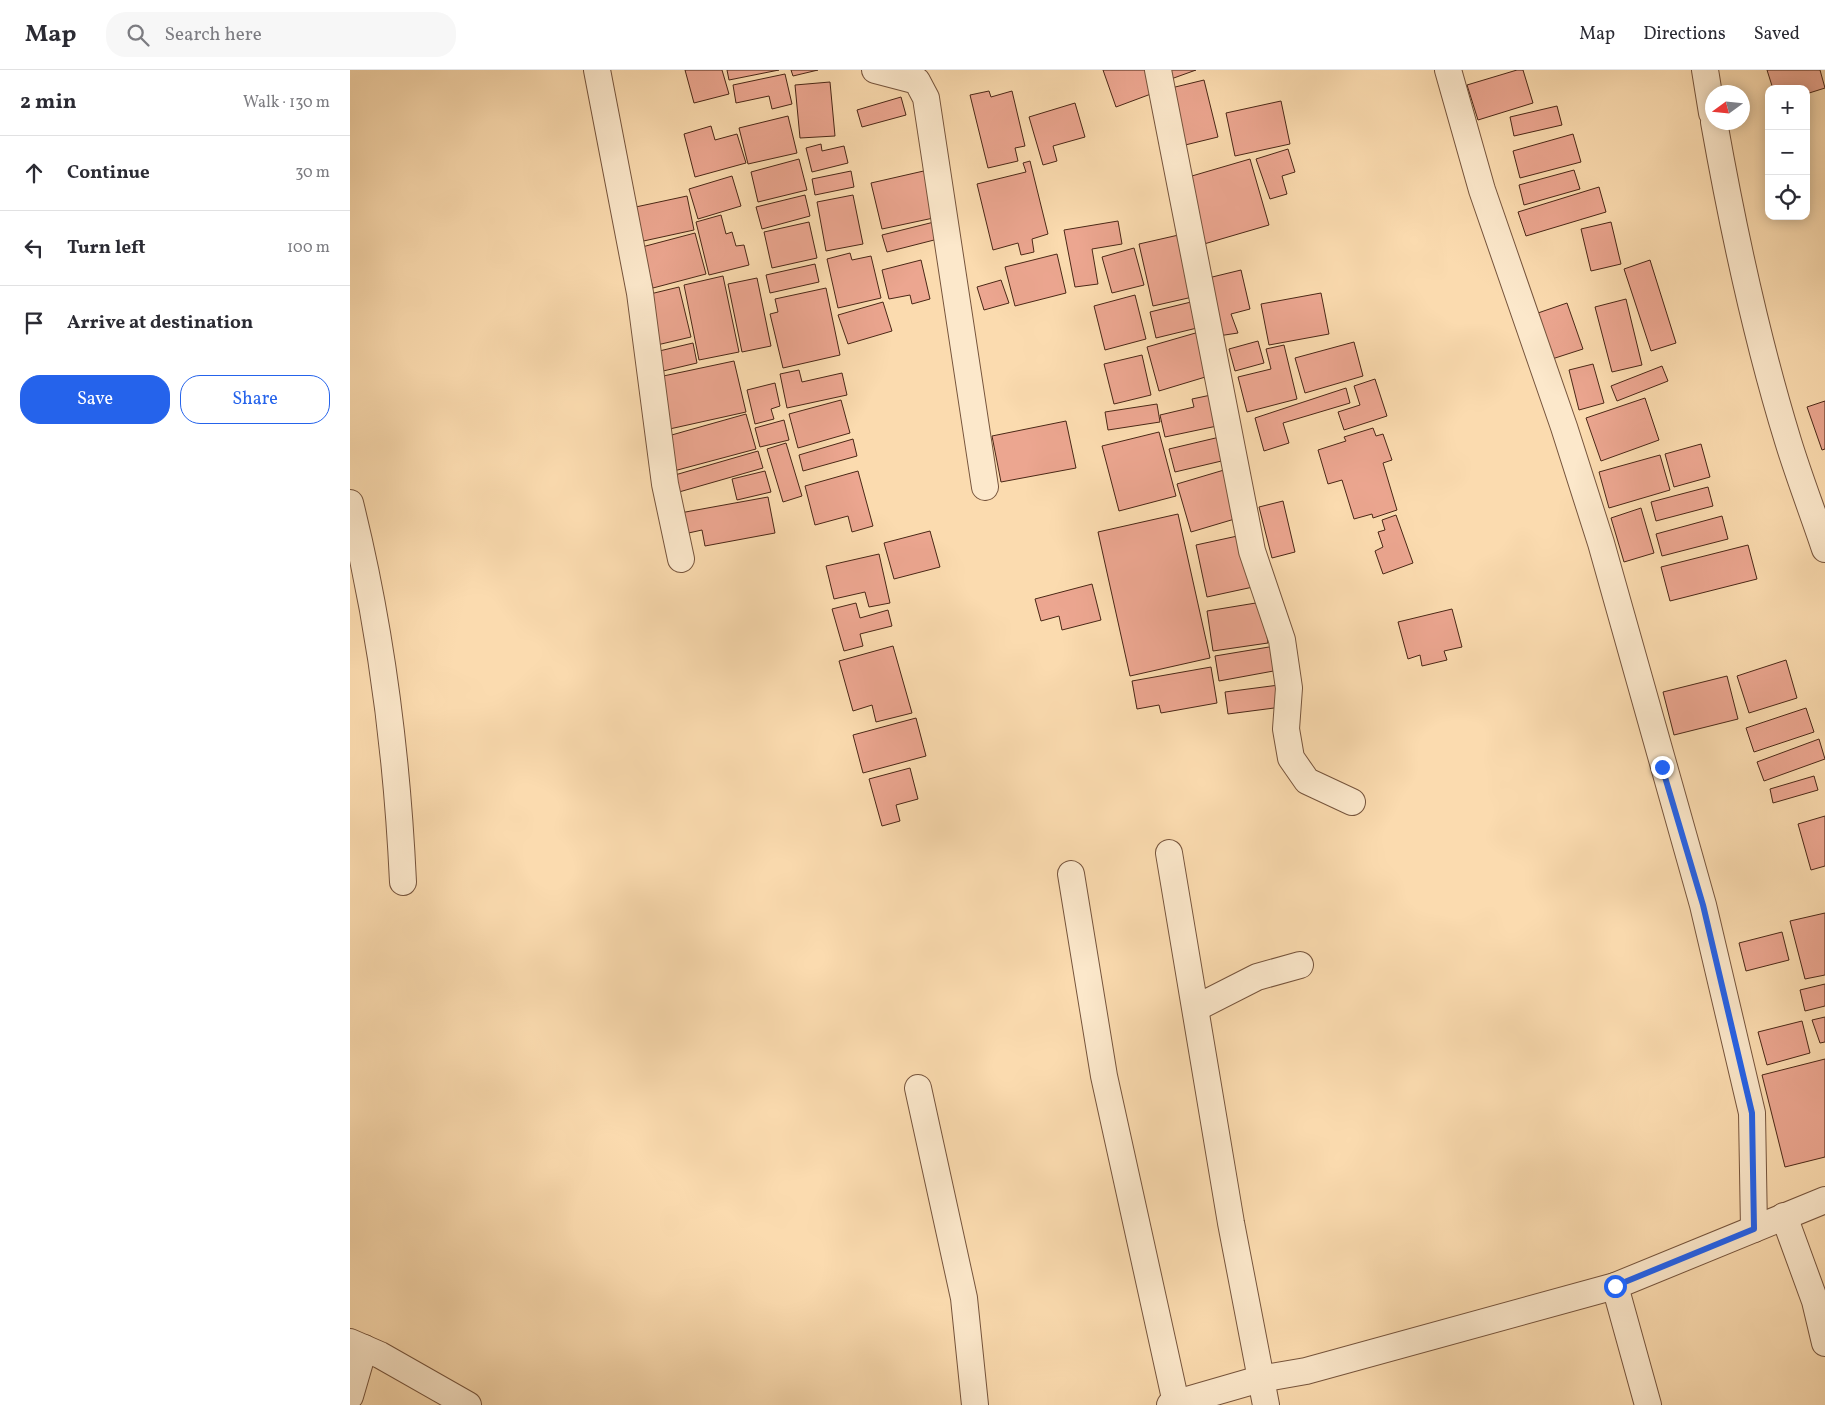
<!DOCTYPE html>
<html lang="en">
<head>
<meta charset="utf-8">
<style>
	body { margin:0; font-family:Vollkorn,serif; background:#f7f7f7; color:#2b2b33 }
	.controls { position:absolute; right:15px; top:15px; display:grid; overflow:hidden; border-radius:10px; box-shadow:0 2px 12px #0003 }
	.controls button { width:45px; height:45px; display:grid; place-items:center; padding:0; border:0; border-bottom:1px solid #e1e1e2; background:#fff; color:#2b2b33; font:25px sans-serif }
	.compass { position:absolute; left:1355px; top:15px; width:45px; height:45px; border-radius:50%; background:#fff; box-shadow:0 2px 12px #0003; rotate:255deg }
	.stop { position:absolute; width:15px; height:15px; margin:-11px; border:4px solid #2563eb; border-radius:50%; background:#fff }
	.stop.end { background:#2563eb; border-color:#fff; box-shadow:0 1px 5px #0008 }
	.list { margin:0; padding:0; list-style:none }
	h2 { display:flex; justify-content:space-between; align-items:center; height:65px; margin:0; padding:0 20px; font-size:21px }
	h2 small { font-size:16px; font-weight:400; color:#7c7c81 }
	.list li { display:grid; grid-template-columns:32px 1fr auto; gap:15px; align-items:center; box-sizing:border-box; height:75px; padding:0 20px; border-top:1px solid #e1e1e2 }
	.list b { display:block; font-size:19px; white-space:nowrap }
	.list em { font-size:16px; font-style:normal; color:#7c7c81 }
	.actions { display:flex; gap:10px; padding:15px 20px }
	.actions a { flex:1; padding:11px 0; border:1px solid #2563eb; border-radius:20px; text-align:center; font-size:18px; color:#2563eb }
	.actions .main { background:#2563eb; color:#fff }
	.icon { flex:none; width:28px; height:28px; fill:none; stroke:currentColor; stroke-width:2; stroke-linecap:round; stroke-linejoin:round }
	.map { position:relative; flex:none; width:1475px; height:1335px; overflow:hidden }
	header { display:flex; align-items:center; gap:30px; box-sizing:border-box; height:70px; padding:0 25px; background:#fff; border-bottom:1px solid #e1e1e2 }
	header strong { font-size:24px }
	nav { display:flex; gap:28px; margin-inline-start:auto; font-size:18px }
	.search { width:350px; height:45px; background:#f7f7f7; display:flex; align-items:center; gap:12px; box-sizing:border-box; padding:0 18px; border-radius:20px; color:#7c7c81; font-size:19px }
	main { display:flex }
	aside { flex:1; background:#fff }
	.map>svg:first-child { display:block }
</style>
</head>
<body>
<header>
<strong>Map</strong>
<div class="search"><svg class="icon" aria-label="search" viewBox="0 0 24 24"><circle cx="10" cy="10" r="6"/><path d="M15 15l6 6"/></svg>Search here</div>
<nav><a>Map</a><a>Directions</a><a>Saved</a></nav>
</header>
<main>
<aside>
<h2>2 min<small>Walk · 130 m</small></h2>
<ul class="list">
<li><svg class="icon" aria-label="ahead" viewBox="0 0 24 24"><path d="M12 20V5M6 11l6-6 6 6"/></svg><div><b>Continue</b></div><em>30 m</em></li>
<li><svg class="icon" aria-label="left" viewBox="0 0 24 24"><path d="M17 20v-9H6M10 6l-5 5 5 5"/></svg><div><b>Turn left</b></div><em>100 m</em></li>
<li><svg class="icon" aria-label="arrive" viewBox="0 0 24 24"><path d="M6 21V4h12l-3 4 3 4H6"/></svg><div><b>Arrive at destination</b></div></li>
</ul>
<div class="actions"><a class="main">Save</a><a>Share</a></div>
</aside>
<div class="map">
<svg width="1475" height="1335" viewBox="0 0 1475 1335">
	<rect width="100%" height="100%" fill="#fbdbaf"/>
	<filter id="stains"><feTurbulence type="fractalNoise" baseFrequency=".004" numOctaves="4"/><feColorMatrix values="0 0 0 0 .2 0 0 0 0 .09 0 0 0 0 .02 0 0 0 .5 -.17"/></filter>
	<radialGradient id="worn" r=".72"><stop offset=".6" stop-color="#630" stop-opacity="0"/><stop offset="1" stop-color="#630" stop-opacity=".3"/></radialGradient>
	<g fill="#eca690" stroke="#4a2716">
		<path d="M 335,0 L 372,0 L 379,24 L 344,33 Z"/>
		<path d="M 377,0 L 429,0 L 379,10 Z"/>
		<path d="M 441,0 L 468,0 L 443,6 Z"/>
		<path d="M 753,0 L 801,0 L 809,21 L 766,37 Z"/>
		<path d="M 818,0 L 846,0 L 821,9 Z"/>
		<path d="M 1167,0 L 1173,0 L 1183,33 L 1128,50 L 1117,15 Z"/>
		<path d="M 1417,0 L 1470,0 L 1475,18 L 1456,24 L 1456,19 L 1423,19 Z"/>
		<path d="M 435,4 L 442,34 L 422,39 L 419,26 L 386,33 L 383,15 Z"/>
		<path d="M 854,10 L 868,67 L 831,76 L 817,19 Z"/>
		<path d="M 480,12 L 485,66 L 450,68 L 445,15 Z"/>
		<path d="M 639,21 L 641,27 L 662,21 L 675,76 L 665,78 L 668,91 L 638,98 L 620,25 Z"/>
		<path d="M 551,27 L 556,45 L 512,57 L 507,40 Z"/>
		<path d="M 931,31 L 940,74 L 885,86 L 876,43 Z"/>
		<path d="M 725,33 L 735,67 L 703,76 L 707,91 L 693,95 L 679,47 Z"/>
		<path d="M 1207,36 L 1212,55 L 1164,66 L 1160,47 Z"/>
		<path d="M 438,46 L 447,83 L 398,94 L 389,58 Z"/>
		<path d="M 361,56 L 365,70 L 387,64 L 396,93 L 345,107 L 334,64 Z"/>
		<path d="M 1223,64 L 1231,92 L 1170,108 L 1163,81 Z"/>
		<path d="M 471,74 L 472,81 L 494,76 L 498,93 L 462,102 L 456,78 Z"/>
		<path d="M 938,79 L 945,102 L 932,106 L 937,124 L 920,129 L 906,89 Z"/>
		<path d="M 449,89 L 457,120 L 408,132 L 401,102 Z"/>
		<path d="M 900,89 L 919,155 L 854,174 L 835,108 Z"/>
		<path d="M 680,91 L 698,164 L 682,169 L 684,182 L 671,185 L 668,173 L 643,180 L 627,114 L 676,102 L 673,93 Z"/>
		<path d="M 578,100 L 588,147 L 532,159 L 521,113 Z"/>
		<path d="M 1224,100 L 1230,119 L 1174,135 L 1169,115 Z"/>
		<path d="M 501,101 L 504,117 L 465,125 L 462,109 Z"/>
		<path d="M 382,106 L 391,136 L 348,149 L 339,119 Z"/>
		<path d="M 1249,117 L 1256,142 L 1176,166 L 1168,142 Z"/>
		<path d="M 455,125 L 460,146 L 412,159 L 406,137 Z"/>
		<path d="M 503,125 L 513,174 L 476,181 L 467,132 Z"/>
		<path d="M 337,126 L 344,160 L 289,172 L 281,138 Z"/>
		<path d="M 371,145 L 376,164 L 382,162 L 386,176 L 394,175 L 399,195 L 359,205 L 346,152 Z"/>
		<path d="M 768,151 L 772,174 L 742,179 L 748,214 L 725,217 L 714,160 Z"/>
		<path d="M 459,152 L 467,188 L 422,198 L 414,162 Z"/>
		<path d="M 584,152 L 588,169 L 537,182 L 532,165 Z"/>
		<path d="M 1261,152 L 1271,194 L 1241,201 L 1231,159 Z"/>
		<path d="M 345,163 L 356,204 L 303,218 L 292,177 Z"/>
		<path d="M 833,164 L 847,226 L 803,236 L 789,174 Z"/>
		<path d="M 784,178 L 794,215 L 762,223 L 752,187 Z"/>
		<path d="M 500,183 L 502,190 L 521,186 L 531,228 L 488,238 L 477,189 Z"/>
		<path d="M 707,184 L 716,223 L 665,236 L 655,197 Z"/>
		<path d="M 571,190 L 580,229 L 562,234 L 560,225 L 539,229 L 532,200 Z"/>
		<path d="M 1300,190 L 1326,273 L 1301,281 L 1274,199 Z"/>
		<path d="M 465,194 L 469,212 L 420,223 L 416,205 Z"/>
		<path d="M 891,200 L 900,239 L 881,244 L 888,263 L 868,266 L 854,209 Z"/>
		<path d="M 373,206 L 389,282 L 349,290 L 334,215 Z"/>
		<path d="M 407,208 L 421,276 L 392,282 L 378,214 Z"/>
		<path d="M 651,210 L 659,233 L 634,240 L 627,217 Z"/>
		<path d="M 329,217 L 341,267 L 307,275 L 296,225 Z"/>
		<path d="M 476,218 L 490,285 L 433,298 L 420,244 L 428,242 L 425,229 Z"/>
		<path d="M 971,223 L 979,264 L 919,275 L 911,234 Z"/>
		<path d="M 785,225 L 796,269 L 755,280 L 744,236 Z"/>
		<path d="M 1276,229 L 1292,295 L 1262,302 L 1245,237 Z"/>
		<path d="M 533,232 L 542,261 L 498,274 L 488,245 Z"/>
		<path d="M 841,232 L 847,258 L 806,268 L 800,242 Z"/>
		<path d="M 1217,233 L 1233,279 L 1202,289 L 1185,244 Z"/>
		<path d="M 849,262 L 862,305 L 809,321 L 797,277 Z"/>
		<path d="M 908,271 L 914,293 L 885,301 L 879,279 Z"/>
		<path d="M 1004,272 L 1013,306 L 955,323 L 945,288 Z"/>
		<path d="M 343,273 L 347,293 L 309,302 L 305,282 Z"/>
		<path d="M 934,275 L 947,329 L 897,342 L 888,307 L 921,299 L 916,279 Z"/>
		<path d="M 792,285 L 801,325 L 764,334 L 754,294 Z"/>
		<path d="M 384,291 L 396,342 L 315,360 L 304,308 Z"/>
		<path d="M 1243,294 L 1254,333 L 1229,340 L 1219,300 Z"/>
		<path d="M 1312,296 L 1318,311 L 1267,331 L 1261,316 Z"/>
		<path d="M 449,300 L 452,312 L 492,303 L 497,325 L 437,338 L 430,304 Z"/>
		<path d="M 1025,309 L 1037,346 L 994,360 L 988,342 L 1010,335 L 1004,316 Z"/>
		<path d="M 425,313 L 430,336 L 421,339 L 424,349 L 405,354 L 397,320 Z"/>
		<path d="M 996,318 L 1000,333 L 933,353 L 939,373 L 914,381 L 905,348 Z"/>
		<path d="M 861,325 L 867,356 L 815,367 L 810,345 L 844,337 L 842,329 Z"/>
		<path d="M 1295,328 L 1309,370 L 1251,391 L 1236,348 Z"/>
		<path d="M 491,330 L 500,363 L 448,378 L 439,344 Z"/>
		<path d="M 1475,331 L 1475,379 L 1472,380 L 1457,337 Z"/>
		<path d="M 807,334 L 810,352 L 758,360 L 755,342 Z"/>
		<path d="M 396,344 L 406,379 L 320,402 L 311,368 Z"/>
		<path d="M 434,350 L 439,370 L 410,377 L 405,358 Z"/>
		<path d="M 716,351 L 726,398 L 651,412 L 642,366 Z"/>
		<path d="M 1023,358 L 1026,366 L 1033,364 L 1042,390 L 1033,393 L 1047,440 L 1023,448 L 1022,444 L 1004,449 L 992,410 L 978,414 L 968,380 L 996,371 L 994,367 Z"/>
		<path d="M 809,362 L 826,426 L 769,441 L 752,376 Z"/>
		<path d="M 874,366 L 880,389 L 825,402 L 819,379 Z"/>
		<path d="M 503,369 L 507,386 L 453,401 L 449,385 Z"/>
		<path d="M 436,373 L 452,426 L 433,432 L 417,379 Z"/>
		<path d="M 1351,374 L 1360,407 L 1324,417 L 1315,384 Z"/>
		<path d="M 408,381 L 413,398 L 322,424 L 318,407 Z"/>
		<path d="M 1310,385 L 1320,420 L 1259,438 L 1249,402 Z"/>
		<path d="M 874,400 L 888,448 L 841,462 L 827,414 Z"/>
		<path d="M 415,401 L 421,422 L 387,430 L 382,409 Z"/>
		<path d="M 508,401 L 523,456 L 502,462 L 498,446 L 465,455 L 455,416 Z"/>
		<path d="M 1358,417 L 1363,436 L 1306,451 L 1301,432 Z"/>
		<path d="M 418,427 L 425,463 L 355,476 L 352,460 L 334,464 L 330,443 Z"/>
		<path d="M 933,431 L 945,482 L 922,488 L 909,437 Z"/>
		<path d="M 1291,438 L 1304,483 L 1274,492 L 1261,448 Z"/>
		<path d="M 828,444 L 860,588 L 780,606 L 748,462 Z"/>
		<path d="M 1046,445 L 1063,493 L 1033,504 L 1025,481 L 1033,477 L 1028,462 L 1035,460 L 1032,450 Z"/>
		<path d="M 1372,446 L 1378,469 L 1312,486 L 1306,464 Z"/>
		<path d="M 580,461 L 590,497 L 544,509 L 534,473 Z"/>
		<path d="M 892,465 L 903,517 L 857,527 L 846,475 Z"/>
		<path d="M 1398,475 L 1407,509 L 1320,531 L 1311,497 Z"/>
		<path d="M 529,484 L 540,533 L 519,537 L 515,522 L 484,529 L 476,496 Z"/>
		<path d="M 742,514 L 751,550 L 712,560 L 709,546 L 691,551 L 685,529 Z"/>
		<path d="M 912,532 L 918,573 L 863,581 L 857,541 Z"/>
		<path d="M 506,533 L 510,548 L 538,540 L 542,556 L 510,564 L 513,576 L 494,581 L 482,539 Z"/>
		<path d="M 1102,539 L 1112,577 L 1094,581 L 1097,590 L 1072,596 L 1070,585 L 1058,589 L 1048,552 Z"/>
		<path d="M 543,576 L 562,643 L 526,652 L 522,635 L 503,641 L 489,591 Z"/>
		<path d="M 925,576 L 929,600 L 869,611 L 865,586 Z"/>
		<path d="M 1436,590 L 1447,628 L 1399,643 L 1387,606 Z"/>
		<path d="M 861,597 L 867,633 L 811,643 L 809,635 L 787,639 L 782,611 Z"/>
		<path d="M 1377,606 L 1388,649 L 1324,665 L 1313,622 Z"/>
		<path d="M 929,615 L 932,637 L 878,644 L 875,622 Z"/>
		<path d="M 1456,638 L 1464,662 L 1404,682 L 1396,658 Z"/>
		<path d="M 566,648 L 576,686 L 513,703 L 503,665 Z"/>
		<path d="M 1469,669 L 1475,689 L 1414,711 L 1407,692 Z"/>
		<path d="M 560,698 L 568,729 L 546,735 L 550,751 L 532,756 L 519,709 Z"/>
		<path d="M 1464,706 L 1468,720 L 1423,733 L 1420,719 Z"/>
		<path d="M 1475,746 L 1475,796 L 1461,800 L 1448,754 Z"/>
		<path d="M 1475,843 L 1475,905 L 1455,909 L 1440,851 Z"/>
		<path d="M 1432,862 L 1439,890 L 1396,901 L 1389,873 Z"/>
		<path d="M 1475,914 L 1475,936 L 1455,941 L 1450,920 Z"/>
		<path d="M 1475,947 L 1475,972 L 1470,973 L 1462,950 Z"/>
		<path d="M 1452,951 L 1460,983 L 1417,995 L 1408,962 Z"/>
		<path d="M 1475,989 L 1475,1087 L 1435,1097 L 1412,1005 Z"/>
	</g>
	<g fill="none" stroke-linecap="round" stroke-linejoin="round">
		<defs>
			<g id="minor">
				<path d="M 247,0 L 290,223 L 315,414 L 331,489"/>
				<path d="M 525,0 L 567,11 L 576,28 L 635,417"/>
				<path d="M 808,0 L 902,481 L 932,570 L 939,618 L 936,659 L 941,688 L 957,711 L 1002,732"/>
				<path d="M 1098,0 L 1132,120 L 1214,357 L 1251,473 L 1353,835 L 1402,1043 L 1404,1159"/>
				<path d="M 1355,0 L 1362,43"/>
				<path d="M 1364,52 C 1383,159 1406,267 1438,371 C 1449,407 1463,443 1475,479"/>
				<path d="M 0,433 C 31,557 47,684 53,812"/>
				<path d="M 819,783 L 881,1153 L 916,1335"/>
				<path d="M 721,804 L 754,1006 L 826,1333"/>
				<path d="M 846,938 L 907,907 L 950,895"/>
				<path d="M 568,1018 L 614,1228 L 625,1335"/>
				<path d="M 1434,1146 L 1465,1231 L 1475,1273"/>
				<path d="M 1265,1216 L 1298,1335"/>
				<path d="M 0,1272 L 30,1285 L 118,1335"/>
				<path d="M 0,1326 L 14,1278"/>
				<path d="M 820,1335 L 910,1309 L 956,1301 L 1265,1216 L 1475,1130"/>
			</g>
		</defs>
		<use href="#minor" stroke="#76543c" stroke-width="28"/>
		<use href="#minor" stroke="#fce8cb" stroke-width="26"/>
	</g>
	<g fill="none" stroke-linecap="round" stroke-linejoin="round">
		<path stroke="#2563eb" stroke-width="6" d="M 1265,1216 L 1404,1159 L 1402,1043 L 1353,835 L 1312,697"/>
	</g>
	<rect width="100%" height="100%" filter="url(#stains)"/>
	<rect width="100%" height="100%" fill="url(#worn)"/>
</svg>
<div class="controls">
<button>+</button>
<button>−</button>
<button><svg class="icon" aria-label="locate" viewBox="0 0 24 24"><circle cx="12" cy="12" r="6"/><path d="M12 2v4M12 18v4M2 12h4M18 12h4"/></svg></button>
</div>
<svg class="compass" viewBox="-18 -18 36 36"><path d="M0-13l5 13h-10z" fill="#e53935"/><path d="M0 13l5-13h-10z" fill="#7c7c81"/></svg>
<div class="stop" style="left:1265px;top:1216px"></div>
<div class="stop end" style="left:1312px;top:697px"></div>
</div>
</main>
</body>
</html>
